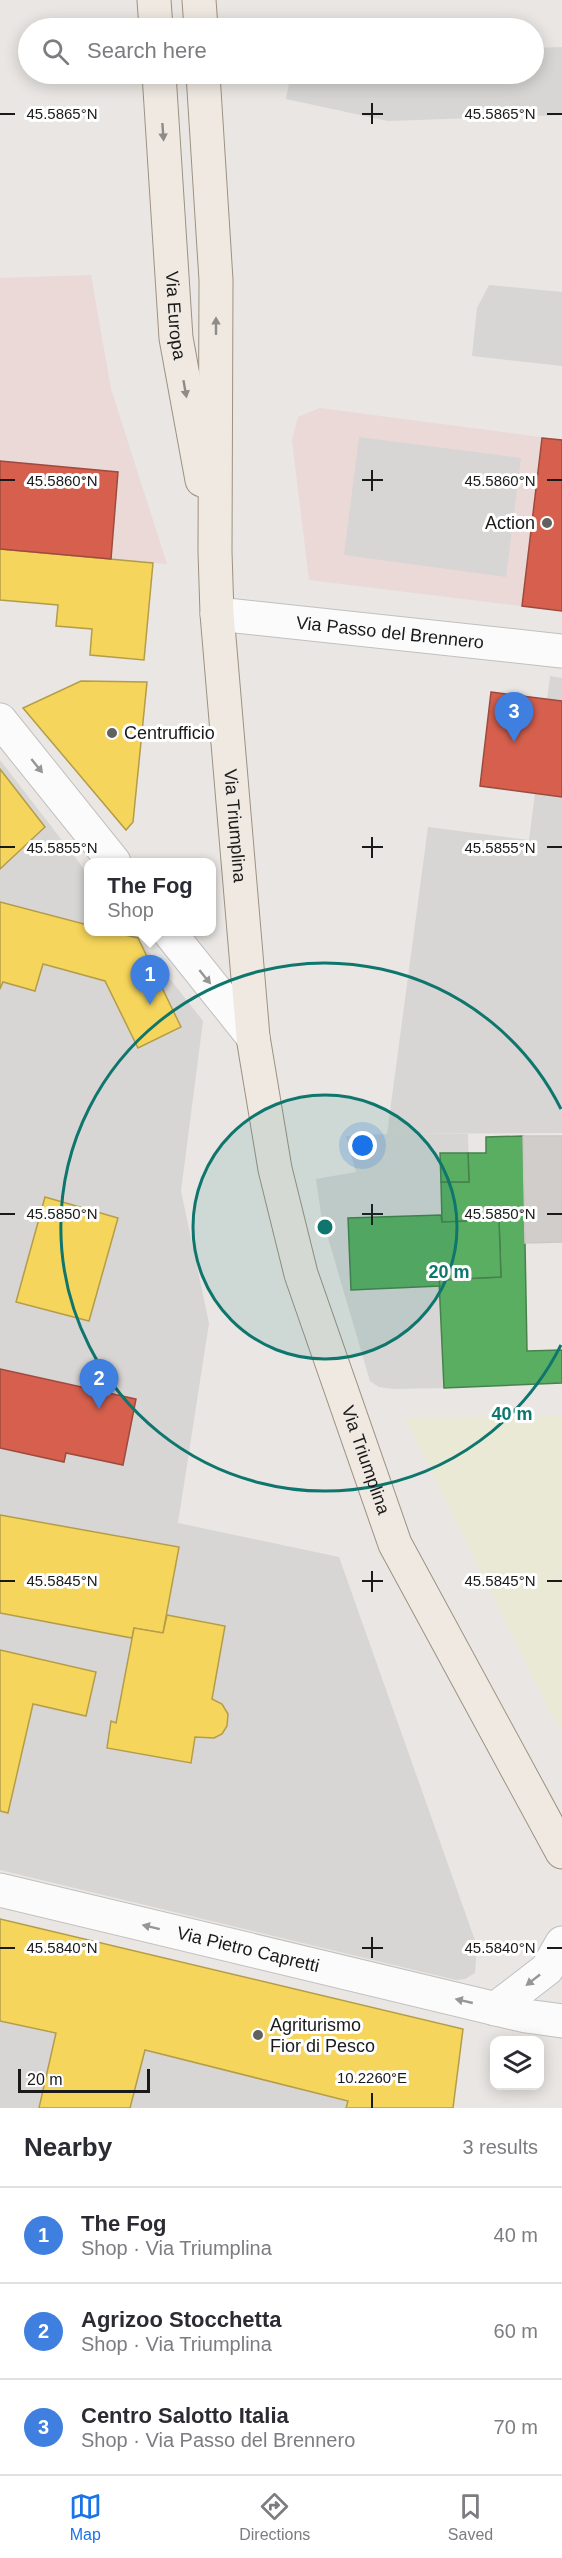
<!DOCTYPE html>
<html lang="en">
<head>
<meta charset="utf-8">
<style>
	body { margin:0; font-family:Arial,sans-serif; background:#f2f2f3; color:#2b2b33 }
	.controls { position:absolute; right:18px; bottom:18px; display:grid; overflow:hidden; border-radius:12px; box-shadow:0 3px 15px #0003 }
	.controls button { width:54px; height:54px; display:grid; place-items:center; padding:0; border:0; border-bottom:2px solid #e1e1e2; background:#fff; color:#2b2b33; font:30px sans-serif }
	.scale { position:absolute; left:18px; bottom:15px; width:132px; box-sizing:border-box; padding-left:6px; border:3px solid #1a1a1a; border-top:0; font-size:16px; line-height:21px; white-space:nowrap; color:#1a1a1a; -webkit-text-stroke:4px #fff; paint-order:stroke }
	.you { position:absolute; left:363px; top:1146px; width:21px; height:21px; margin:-15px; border:4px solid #fff; border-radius:50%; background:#1a73e8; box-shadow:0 0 0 9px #1a73e833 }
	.badge { display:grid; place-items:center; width:39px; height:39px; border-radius:50%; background:#1a73e8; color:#fff; font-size:20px; font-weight:700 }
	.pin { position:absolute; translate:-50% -50px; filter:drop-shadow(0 2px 3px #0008) }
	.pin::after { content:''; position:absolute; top:32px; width:21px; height:18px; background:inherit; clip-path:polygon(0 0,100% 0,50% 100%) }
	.popup { position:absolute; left:84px; top:858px; width:132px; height:78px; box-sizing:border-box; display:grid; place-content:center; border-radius:12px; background:#fff; filter:drop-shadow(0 2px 4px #0005); font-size:20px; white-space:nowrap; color:#7c7c81 }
	.popup b { font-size:22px; color:#2b2b33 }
	.popup::after { content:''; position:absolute; left:50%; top:100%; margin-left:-12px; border:12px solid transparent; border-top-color:#fff }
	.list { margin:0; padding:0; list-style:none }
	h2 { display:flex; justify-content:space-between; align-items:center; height:78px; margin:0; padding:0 24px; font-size:26px }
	h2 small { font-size:20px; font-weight:400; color:#7c7c81 }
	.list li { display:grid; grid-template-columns:39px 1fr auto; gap:18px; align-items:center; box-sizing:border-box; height:96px; padding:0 24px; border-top:2px solid #e1e1e2 }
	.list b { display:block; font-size:22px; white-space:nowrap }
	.list p { margin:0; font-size:20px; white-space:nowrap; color:#7c7c81 }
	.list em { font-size:20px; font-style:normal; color:#7c7c81 }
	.icon { flex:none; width:33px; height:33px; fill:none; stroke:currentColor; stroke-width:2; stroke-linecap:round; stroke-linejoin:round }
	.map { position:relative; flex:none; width:562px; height:2108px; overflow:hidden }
	.search { position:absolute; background:#fff; box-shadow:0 3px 15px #0003; left:18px; right:18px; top:18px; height:66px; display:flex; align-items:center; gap:15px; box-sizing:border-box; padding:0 21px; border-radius:33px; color:#7c7c81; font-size:22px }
	.sheet { height:366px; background:#fff }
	nav { display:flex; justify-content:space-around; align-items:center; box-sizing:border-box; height:84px; border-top:2px solid #e1e1e2; background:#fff; font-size:16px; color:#7c7c81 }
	nav a { display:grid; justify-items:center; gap:3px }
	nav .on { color:#1a73e8 }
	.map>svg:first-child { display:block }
</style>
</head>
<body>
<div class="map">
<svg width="562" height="2108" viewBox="0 0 562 2108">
	<rect width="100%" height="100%" fill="#e9e6e3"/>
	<g fill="#d8d6d4">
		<path d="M 550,676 L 562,678 L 562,1133 L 387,1134 L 428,827 L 529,840 Z"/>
		<path d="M 0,760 L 88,874 L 88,932 L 133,932 L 203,1021 L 181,1191 L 209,1323 L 178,1523 L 339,1557 L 477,1946 L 475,1973 L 465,1979 L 456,1980 L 0,1870 Z"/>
		<path d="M 0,1919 L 463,2029 L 453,2108 L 0,2108 Z"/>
	</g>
	<g fill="#ebd9d8">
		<path d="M 91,275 L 111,389 L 167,564 L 0,549 L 0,278 Z"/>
		<path d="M 320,408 L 562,440 L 562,611 L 309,580 L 292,440 L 298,417 Z"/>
	</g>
	<g fill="#d7d6d4">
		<path d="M 562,47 L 562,115 L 388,121 L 286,99 L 289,83 L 295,74 L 534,74 L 534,48 Z"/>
		<path d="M 489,285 L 562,292 L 562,366 L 472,356 L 477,308 Z"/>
		<path d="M 359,437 L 521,458 L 506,577 L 344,555 Z"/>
		<path d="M 387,1134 L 468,1134 L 469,1182 L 441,1182 L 442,1222 L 440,1280 L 444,1388 L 393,1389 L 379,1387 L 370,1381 L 321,1214 L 316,1179 L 356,1172 L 346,1136 Z"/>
	</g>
	<path fill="#eae9d6" d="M 562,1415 L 562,1732 L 549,1710 L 405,1418 Z"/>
	<g fill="#f6d55c" stroke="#b49d48" stroke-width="1.5">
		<path d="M 0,549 L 153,563 L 144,660 L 90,655 L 92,629 L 56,626 L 58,605 L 0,600 Z"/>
		<path d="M 81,681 L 147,682 L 133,822 L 126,830 L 23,708 Z"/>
		<path d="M 0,769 L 45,827 L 0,869 Z"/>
		<path d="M 0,902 L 88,925 L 88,932 L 112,932 L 138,938 L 181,1027 L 138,1048 L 105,981 L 43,964 L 35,991 L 3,982 L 0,989 Z"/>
		<path d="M 45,1197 L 118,1218 L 89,1321 L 16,1302 Z"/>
		<path d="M 0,1515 L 179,1547 L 163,1633 L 134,1628 L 132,1638 L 0,1613 Z"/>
		<path d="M 167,1615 L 225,1626 L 212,1699 L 222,1704 L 228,1714 L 227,1726 L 222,1734 L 214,1738 L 195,1737 L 191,1763 L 107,1748 L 111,1721 L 116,1723 L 134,1628 L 163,1633 Z"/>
		<path d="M 0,1650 L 96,1672 L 86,1716 L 33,1704 L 8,1813 L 0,1811 Z"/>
		<path d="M 0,1919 L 463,2029 L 453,2108 L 346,2108 L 348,2101 L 145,2050 L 130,2108 L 39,2108 L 56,2033 L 0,2021 Z"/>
	</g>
	<g fill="#d6604d" stroke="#9e4b3e" stroke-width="1.5">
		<path d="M 542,438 L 562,440 L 562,611 L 522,606 Z"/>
		<path d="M 0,461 L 118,472 L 111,559 L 0,549 Z"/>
		<path d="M 491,692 L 562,701 L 562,797 L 480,786 Z"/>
		<path d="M 0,1369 L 136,1399 L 123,1465 L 66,1453 L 64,1462 L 0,1448 Z"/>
	</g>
	<g fill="#5aae61" stroke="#47824c" stroke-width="1.5">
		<path d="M 523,1136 L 527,1351 L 562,1350 L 562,1383 L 444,1388 L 439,1280 L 501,1277 L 499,1220 L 442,1222 L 441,1182 L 469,1182 L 468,1153 L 486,1153 L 486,1137 Z"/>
		<path d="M 440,1153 L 468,1153 L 469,1182 L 441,1182 Z"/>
		<path d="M 441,1215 L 442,1222 L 499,1220 L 501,1277 L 439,1280 L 440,1286 L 351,1290 L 348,1218 Z"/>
	</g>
	<path fill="#d0cdca" stroke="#ccc8c4" stroke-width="1.5" d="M 523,1136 L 562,1136 L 562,1242 L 525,1243 Z"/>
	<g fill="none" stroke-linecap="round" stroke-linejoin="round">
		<defs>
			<g id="minor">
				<path id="s1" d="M 217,614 L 562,651"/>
				<path d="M 0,720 L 114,862"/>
				<path d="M 169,932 L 253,1037"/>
				<path id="s2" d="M 0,1890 L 526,2016 L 562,2021"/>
				<path d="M 495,2009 L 547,1969 L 562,1943"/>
			</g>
			<g id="primary">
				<path d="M 154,0 L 156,28"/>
				<path d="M 199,0 L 201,28"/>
				<path id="s3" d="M 159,74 L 176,338 L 202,480"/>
				<path id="s4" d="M 203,74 L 216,280 L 215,552 L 217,614 L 253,1037 L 275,1169 L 301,1274 L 395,1544 L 562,1852"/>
			</g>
		</defs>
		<use href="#minor" stroke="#c1c0bf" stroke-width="35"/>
		<use href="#primary" stroke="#9d9281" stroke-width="35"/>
		<use href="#minor" stroke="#fcfbfb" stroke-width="33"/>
		<use href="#primary" stroke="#efe9e2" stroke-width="33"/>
	</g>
	<defs><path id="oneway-solid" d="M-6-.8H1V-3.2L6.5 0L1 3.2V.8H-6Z" transform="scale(1.5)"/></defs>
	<g fill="#8f8c88">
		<use href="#oneway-solid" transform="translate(163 132) rotate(86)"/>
		<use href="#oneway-solid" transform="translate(216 326) rotate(-90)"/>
		<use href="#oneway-solid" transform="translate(185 389) rotate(80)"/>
	</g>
	<g fill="#969696">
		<use href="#oneway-solid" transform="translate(37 766) rotate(51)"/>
		<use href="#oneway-solid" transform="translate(205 977) rotate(51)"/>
		<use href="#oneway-solid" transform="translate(151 1927) rotate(-166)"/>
		<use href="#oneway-solid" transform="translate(533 1980) rotate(142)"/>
		<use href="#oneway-solid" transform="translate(464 2001) rotate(-167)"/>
	</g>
	<path fill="none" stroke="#1a1a1a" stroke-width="2" d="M 372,103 L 372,124M 0,114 L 15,114M 362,114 L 383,114M 547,114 L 562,114M 372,470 L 372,491M 0,480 L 15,480M 362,480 L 383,480M 547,480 L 562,480M 372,837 L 372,858M 0,847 L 15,847M 362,847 L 383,847M 547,847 L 562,847M 372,1204 L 372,1225M 0,1214 L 15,1214M 362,1214 L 383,1214M 547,1214 L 562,1214M 372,1571 L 372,1592M 0,1581 L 15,1581M 362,1581 L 383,1581M 547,1581 L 562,1581M 372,1937 L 372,1958M 0,1948 L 15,1948M 362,1948 L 383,1948M 547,1948 L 562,1948M 372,2093 L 372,2108"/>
	<circle cx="325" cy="1227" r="132" fill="#0f766e" fill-opacity=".12"/>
	<g fill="none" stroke="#0f766e" stroke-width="3">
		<circle cx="325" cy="1227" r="132"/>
		<path d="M561 1345A264 264 0 1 1 561 1109"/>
	</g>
	<g fill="#626160" stroke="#fff" stroke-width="2">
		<circle cx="547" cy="523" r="6"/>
		<circle cx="112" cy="733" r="6"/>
		<circle cx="258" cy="2035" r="6"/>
	</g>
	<g text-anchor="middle" stroke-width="6" stroke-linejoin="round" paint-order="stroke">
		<g font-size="18" fill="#1a1a1a" stroke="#fff">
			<text dy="6" stroke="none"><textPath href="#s3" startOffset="242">Via Europa</textPath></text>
			<text dy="6" stroke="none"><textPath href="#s1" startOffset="174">Via Passo del Brennero</textPath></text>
			<text dy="6" stroke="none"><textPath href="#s4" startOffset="753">Via Triumplina</textPath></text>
			<text dy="6" stroke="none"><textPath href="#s4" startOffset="1404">Via Triumplina</textPath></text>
			<text dy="6" stroke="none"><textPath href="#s2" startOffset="255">Via Pietro Capretti</textPath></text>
		</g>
		<g font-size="18" fill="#1a1a1a" stroke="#fff" text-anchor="start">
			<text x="535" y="529" text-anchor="end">Action</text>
			<text x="124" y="739">Centrufficio</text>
			<text x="270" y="2031">Agriturismo<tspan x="270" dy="21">Fior di Pesco</tspan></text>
		</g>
	</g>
	<g font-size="15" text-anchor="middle" fill="#1a1a1a" stroke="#fff" stroke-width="6" stroke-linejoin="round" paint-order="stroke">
		<text x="62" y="119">45.5865°N</text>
		<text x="500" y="119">45.5865°N</text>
		<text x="62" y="486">45.5860°N</text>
		<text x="500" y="486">45.5860°N</text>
		<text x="62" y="853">45.5855°N</text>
		<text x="500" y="853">45.5855°N</text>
		<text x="62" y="1219">45.5850°N</text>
		<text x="500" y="1219">45.5850°N</text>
		<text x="62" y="1586">45.5845°N</text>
		<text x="500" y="1586">45.5845°N</text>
		<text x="62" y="1953">45.5840°N</text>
		<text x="500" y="1953">45.5840°N</text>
		<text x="372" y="2083">10.2260°E</text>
	</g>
	<circle cx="325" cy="1227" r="9" fill="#0f766e" stroke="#fff" stroke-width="3"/>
	<g font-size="18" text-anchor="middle" font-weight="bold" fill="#0f766e" stroke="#fff" stroke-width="6" stroke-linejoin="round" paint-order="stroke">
		<text x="449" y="1278">20 m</text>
		<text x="512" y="1420">40 m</text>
	</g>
</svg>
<div class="controls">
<button><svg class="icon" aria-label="layers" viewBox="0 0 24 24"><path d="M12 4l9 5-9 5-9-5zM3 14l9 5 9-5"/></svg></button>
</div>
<div class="scale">20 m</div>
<div class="you"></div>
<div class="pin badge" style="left:150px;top:1005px;background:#3f7fe0">1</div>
<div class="popup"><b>The Fog</b>Shop</div>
<div class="pin badge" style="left:99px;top:1409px;background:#3f7fe0">2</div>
<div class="pin badge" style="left:514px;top:742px;background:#3f7fe0">3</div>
<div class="search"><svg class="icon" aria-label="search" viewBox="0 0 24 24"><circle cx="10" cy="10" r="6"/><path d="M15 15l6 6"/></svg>Search here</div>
</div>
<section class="sheet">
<h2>Nearby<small>3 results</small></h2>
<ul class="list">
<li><span class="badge" style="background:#3f7fe0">1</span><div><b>The Fog</b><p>Shop · Via Triumplina</p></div><em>40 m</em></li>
<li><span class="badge" style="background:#3f7fe0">2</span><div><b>Agrizoo Stocchetta</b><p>Shop · Via Triumplina</p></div><em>60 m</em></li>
<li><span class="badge" style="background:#3f7fe0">3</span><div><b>Centro Salotto Italia</b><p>Shop · Via Passo del Brennero</p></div><em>70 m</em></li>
</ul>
</section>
<nav>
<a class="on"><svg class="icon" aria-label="map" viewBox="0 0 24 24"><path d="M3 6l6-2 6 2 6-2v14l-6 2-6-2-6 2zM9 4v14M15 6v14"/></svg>Map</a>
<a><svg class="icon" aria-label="directions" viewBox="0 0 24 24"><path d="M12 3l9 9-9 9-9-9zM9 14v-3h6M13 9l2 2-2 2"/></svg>Directions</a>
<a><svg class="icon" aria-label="saved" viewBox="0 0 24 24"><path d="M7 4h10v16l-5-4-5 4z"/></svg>Saved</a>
</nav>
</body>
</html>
